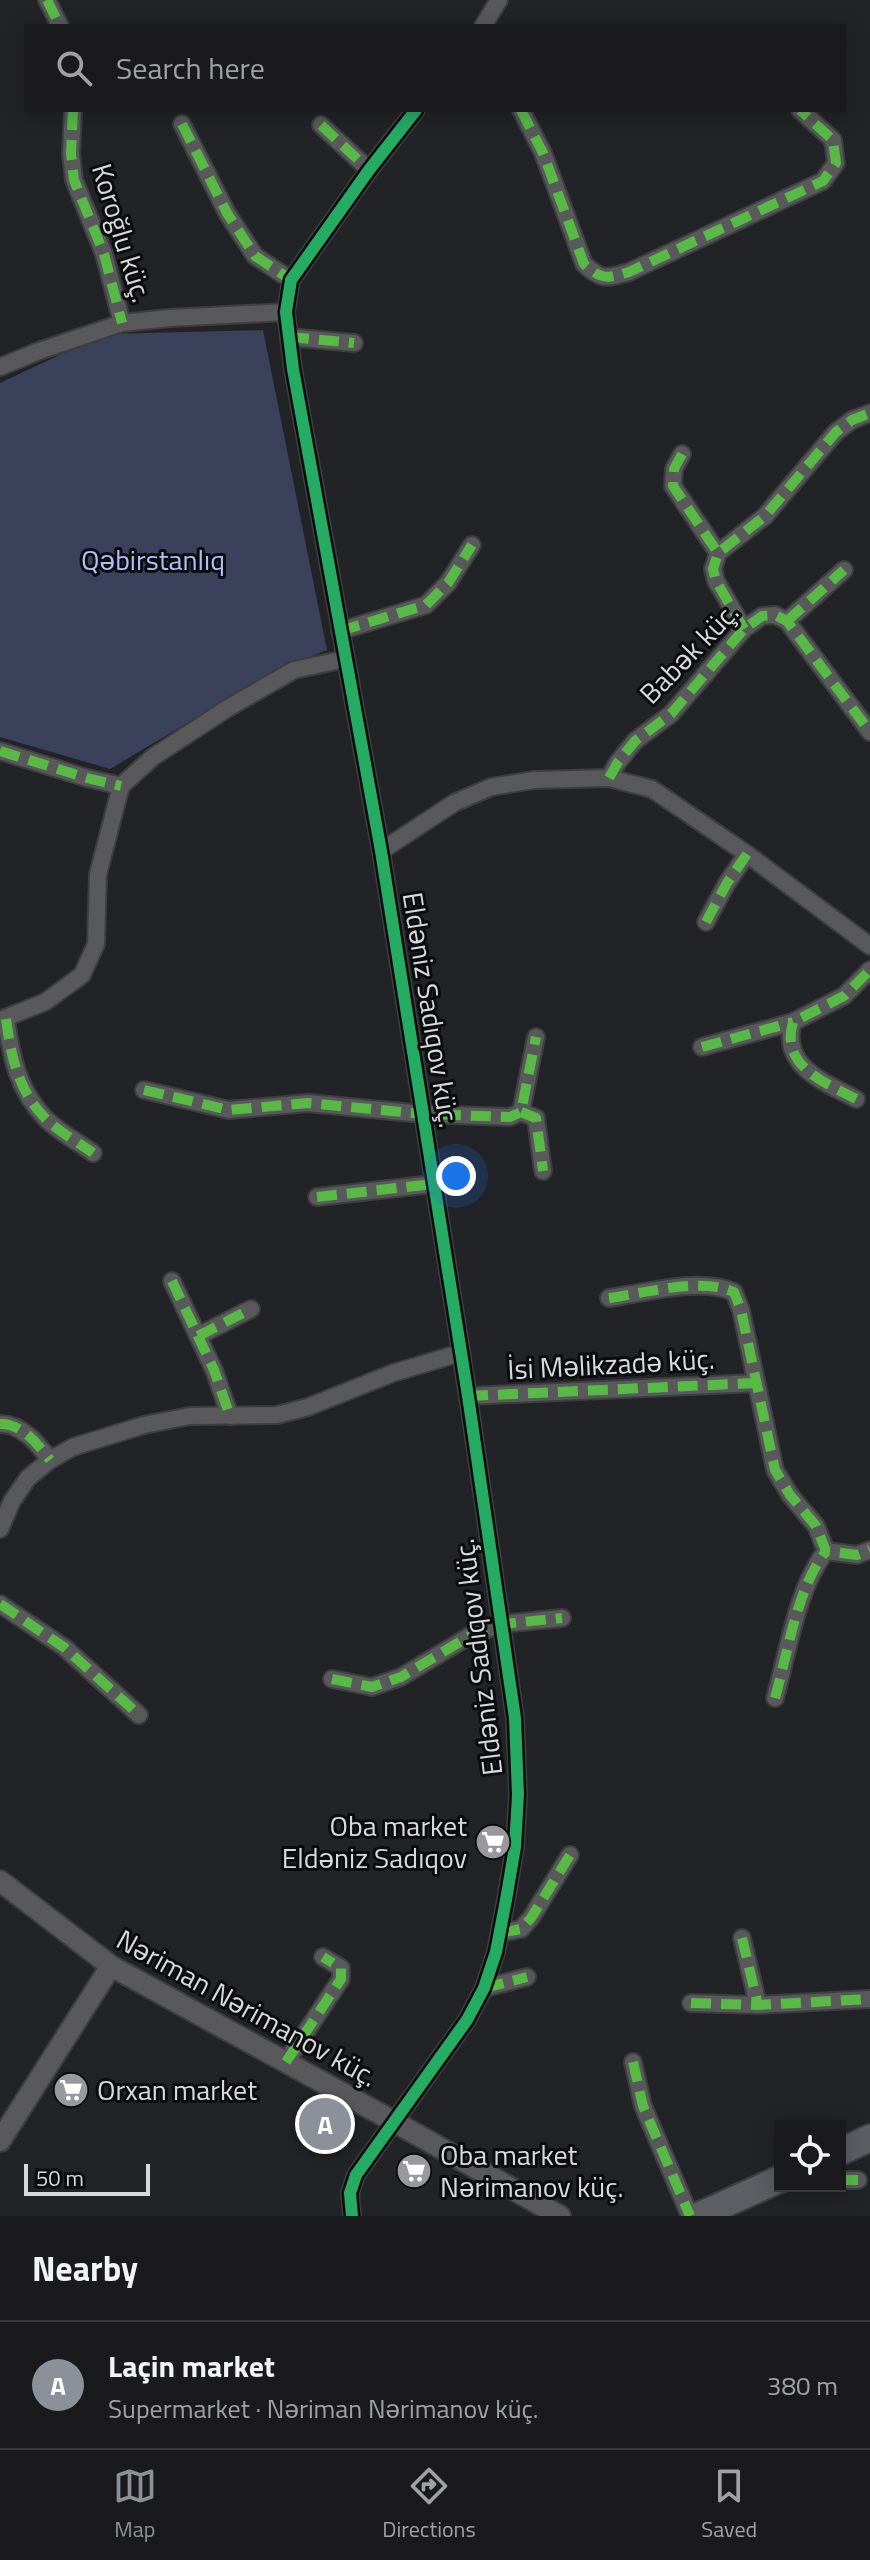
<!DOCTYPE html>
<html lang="en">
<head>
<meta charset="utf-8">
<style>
	body { margin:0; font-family:"Titillium Web",sans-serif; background:#232325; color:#f1f3f6 }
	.controls { position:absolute; right:24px; bottom:24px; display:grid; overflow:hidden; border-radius:0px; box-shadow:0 4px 20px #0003 }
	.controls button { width:72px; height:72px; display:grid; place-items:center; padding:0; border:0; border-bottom:2px solid #38383b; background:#1a1a1c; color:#f1f3f6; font:40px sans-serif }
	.scale { position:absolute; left:24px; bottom:20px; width:126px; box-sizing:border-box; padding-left:8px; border:4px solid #d9d9dd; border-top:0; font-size:22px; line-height:28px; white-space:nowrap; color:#d9d9dd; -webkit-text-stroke:6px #0b0c0e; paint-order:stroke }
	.you { position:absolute; left:456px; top:1176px; width:28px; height:28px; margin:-20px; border:6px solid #fff; border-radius:50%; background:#1a73e8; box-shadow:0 0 0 12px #1a73e833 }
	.badge { display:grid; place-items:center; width:52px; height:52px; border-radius:50%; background:#8c9099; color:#fff; font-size:26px; font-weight:700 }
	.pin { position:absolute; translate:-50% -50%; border:4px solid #fff; box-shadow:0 2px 8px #0006 }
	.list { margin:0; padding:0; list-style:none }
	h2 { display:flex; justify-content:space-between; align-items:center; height:104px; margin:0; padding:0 32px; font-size:34px }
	h2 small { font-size:26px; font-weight:400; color:#9fa1a3 }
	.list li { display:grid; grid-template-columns:52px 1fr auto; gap:24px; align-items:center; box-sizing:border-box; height:128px; padding:0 32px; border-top:2px solid #38383b }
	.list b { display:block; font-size:30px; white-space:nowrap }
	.list p { margin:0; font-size:26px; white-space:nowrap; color:#9fa1a3 }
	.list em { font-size:26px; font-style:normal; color:#9fa1a3 }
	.icon { flex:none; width:44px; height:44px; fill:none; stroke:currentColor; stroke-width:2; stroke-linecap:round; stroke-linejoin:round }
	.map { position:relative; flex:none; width:870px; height:2216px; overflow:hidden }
	.search { position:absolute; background:#1a1a1c; box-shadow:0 4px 20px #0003; left:24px; right:24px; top:24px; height:88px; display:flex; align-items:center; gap:20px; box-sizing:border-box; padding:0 28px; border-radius:0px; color:#9fa1a3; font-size:30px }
	.sheet { height:232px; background:#1a1a1c }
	nav { display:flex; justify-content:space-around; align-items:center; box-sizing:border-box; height:112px; border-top:2px solid #38383b; background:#1a1a1c; font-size:22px; color:#9fa1a3 }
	nav a { display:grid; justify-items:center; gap:4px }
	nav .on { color:#8c9099 }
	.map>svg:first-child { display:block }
</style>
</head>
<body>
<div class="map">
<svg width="870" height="2216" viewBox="0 0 870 2216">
	<rect width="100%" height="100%" fill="#222326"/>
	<path fill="#3b405b" d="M 263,330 L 327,650 L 276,670 L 110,769 L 0,737 L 0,383 L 104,334 Z"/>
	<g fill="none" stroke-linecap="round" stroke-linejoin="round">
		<defs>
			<g id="minor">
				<path d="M 47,0 L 60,26"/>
				<path d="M 483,26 L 499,0"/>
				<path d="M 73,110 L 71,154 L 74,180 L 104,254 L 122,323"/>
				<path d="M 521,110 L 543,153 L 584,264 C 602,280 605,279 629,272 L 823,181 L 836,163 L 833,140 L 800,110"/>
				<path d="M 182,124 L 227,213 L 255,256 L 291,280"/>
				<path d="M 321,125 L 369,170"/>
				<path d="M 289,337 L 354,343"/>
				<path d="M 0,367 L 39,351 L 122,323 L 169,318 L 286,312"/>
				<path d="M 682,454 L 674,469 L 673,486 L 718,553"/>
				<path d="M 787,621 L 844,570"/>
				<path d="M 744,629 L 716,581 L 713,569 L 718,553 L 765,516 L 836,432 L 852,420 L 870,413"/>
				<path d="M 340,631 L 426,605 L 448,583 L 472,545"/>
				<path d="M 0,751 L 87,778 L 121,786"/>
				<path d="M 609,778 L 618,762 L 635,741 L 671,714 L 744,629 L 762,616 L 775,615 L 787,621 L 870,732"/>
				<path d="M 381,851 L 454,803 L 491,787 L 534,780 L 609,778 L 652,789 L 747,854 L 870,946"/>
				<path d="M 706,922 L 727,883 L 747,854"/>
				<path d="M 6,1019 C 11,1056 18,1091 46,1119 C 59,1132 78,1142 93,1153"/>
				<path d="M 0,1020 L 45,1002 L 82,975 L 96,944 L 98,874 L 121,786 L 153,757 L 228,708 L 294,670 L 345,659"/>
				<path d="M 702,1047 L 793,1022"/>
				<path d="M 144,1090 L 229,1110 L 308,1103 L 423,1114 L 510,1117 L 521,1112 L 536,1037"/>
				<path d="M 856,1099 C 824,1082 780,1066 793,1022 L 844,996 L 870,970"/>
				<path d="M 521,1112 L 536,1118 L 543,1171"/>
				<path d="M 317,1197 L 433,1184"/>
				<path d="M 172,1281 L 214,1370 L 230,1416"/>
				<path d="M 609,1298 C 646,1293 700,1277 734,1292 L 741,1310 L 775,1470 L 790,1495 L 816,1526 L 826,1551 L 857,1555 L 870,1550"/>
				<path d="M 198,1336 L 251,1309"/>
				<path d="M 468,1396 L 756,1383"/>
				<path d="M 0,1424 C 21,1423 38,1444 50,1460"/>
				<path d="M 0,1529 L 12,1501 L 28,1478 L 50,1460 L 73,1447 L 144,1425 L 190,1416 L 277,1415 L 308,1407 L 393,1373 L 460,1353"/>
				<path d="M 0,1604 L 65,1648 L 139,1715"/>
				<path d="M 332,1679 L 372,1687 L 401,1677 L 473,1634 L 502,1624 L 562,1618"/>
				<path d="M 775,1698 C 788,1652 797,1588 826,1551"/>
				<path d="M 500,1933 L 521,1929 L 531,1918 L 570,1855"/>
				<path d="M 742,1938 L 758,2005"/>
				<path d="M 484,1988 L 527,1977"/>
				<path d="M 691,2003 L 758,2005 L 870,1999"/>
				<path d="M 286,2062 L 341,1979 L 341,1968 L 323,1957"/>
				<path d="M 633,2062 L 643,2106 L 690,2216"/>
				<path d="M 840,2180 L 858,2180"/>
				<path d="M 352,2216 L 350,2193 L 356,2175 L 467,2020 L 484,1988 L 496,1952 L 506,1900 L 515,1847 L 518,1795 L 515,1718 L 468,1396 L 381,851 L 293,369 L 286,312 L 291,280 L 369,170 L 416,110"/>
			</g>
			<g id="tertiary">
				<path d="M 0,1881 L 111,1966 L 393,2121 L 560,2216"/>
				<path d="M 0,2141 L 111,1966"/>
			</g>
			<g id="primary">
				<path d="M 840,2152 L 870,2138"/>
				<path d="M 698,2216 L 780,2179"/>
			</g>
		</defs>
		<use href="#minor" stroke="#3d3e40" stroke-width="20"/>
		<use href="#tertiary" stroke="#3d3e40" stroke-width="24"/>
		<use href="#primary" stroke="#3d3e40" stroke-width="30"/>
		<use href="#minor" stroke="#59595c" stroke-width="16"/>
		<use href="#tertiary" stroke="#59595c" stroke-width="20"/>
		<use href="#primary" stroke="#5d5e64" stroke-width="26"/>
		<g stroke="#58b947" stroke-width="10" stroke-dasharray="20 10" stroke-linecap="butt">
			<path d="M 47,0 L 60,26"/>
			<path d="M 73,110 L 71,154 L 74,180 L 104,254 L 122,323"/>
			<path d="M 521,110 L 543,153 L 584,264 C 602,280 605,279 629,272 L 823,181 L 836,163 L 833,140 L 800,110"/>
			<path d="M 182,124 L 227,213 L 255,256 L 291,280"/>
			<path d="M 321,125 L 369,170"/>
			<path d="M 289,337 L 354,343"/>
			<path d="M 682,454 L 674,469 L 673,486 L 718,553"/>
			<path d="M 787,621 L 844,570"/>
			<path d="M 744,629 L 716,581 L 713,569 L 718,553 L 765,516 L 836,432 L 852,420 L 870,413"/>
			<path d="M 340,631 L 426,605 L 448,583 L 472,545"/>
			<path d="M 0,751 L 87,778 L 121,786"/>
			<path d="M 609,778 L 618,762 L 635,741 L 671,714 L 744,629 L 762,616 L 775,615 L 787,621 L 870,732"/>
			<path d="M 706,922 L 727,883 L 747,854"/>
			<path d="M 6,1019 C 11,1056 18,1091 46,1119 C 59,1132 78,1142 93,1153"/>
			<path d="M 702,1047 L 793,1022"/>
			<path d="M 144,1090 L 229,1110 L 308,1103 L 423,1114 L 510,1117 L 521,1112 L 536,1037"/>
			<path d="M 856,1099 C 824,1082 780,1066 793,1022 L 844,996 L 870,970"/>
			<path d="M 521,1112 L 536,1118 L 543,1171"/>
			<path d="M 317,1197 L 433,1184"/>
			<path d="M 172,1281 L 214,1370 L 230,1416"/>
			<path d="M 609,1298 C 646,1293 700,1277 734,1292 L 741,1310 L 775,1470 L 790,1495 L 816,1526 L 826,1551 L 857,1555 L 870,1550"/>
			<path d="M 198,1336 L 251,1309"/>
			<path d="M 468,1396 L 756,1383"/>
			<path d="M 0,1424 C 21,1423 38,1444 50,1460"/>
			<path d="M 0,1604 L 65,1648 L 139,1715"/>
			<path d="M 332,1679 L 372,1687 L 401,1677 L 473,1634 L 502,1624 L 562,1618"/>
			<path d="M 775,1698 C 788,1652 797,1588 826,1551"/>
			<path d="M 500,1933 L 521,1929 L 531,1918 L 570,1855"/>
			<path d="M 742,1938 L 758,2005"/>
			<path d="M 484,1988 L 527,1977"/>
			<path d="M 691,2003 L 758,2005 L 870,1999"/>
			<path d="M 286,2062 L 341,1979 L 341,1968 L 323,1957"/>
			<path d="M 633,2062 L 643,2106 L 690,2216"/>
			<path d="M 840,2180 L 858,2180"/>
		</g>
		<defs>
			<path id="cycleway" d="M 352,2216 L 350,2193 L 356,2175 L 467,2020 L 484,1988 L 496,1952 L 506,1900 L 515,1847 L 518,1795 L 515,1718 L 468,1396 L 381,851 L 293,369 L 286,312 L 291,280 L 369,170 L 416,110"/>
		</defs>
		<use href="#cycleway" stroke="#0b0c0e" stroke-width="17"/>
		<use href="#cycleway" stroke="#26ab63" stroke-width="12"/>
	</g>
	<defs>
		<symbol id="supermarket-disc" viewBox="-11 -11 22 22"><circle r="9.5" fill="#99999d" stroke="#0b0c0e"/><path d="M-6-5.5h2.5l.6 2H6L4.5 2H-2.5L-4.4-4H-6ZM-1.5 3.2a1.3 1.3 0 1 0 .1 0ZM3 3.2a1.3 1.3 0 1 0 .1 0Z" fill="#fff"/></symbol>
	</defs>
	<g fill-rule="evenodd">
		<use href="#supermarket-disc" x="473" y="1822" width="40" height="40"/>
		<use href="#supermarket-disc" x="51" y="2070" width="40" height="40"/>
		<use href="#supermarket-disc" x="394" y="2151" width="40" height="40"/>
	</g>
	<g text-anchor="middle" stroke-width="6" stroke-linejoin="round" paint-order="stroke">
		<g font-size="28" fill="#d9d9dd" stroke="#0b0c0e">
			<text transform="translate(122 233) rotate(73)" y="10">Koroğlu küç.</text>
			<text transform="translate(689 653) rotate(-46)" y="10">Babək küç.</text>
			<text transform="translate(431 1010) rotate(81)" y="10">Eldəniz Sadıqov küç.</text>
			<text transform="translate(611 1364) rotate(-3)" y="10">İsi Məlikzadə küç.</text>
			<text transform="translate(478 1657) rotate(-97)" y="10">Eldəniz Sadıqov küç.</text>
			<text transform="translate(247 2008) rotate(29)" y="10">Nəriman Nərimanov küç.</text>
		</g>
		<g font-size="28" fill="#b3bef8" stroke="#0b0c0e">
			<text x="153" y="570">Qəbirstanlıq</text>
		</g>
		<g font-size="28" fill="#d9d9dd" stroke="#0b0c0e" text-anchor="start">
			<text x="467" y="1836" text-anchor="end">Oba market<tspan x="467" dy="32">Eldəniz Sadıqov</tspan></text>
			<text x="97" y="2100">Orxan market</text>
			<text x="440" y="2165">Oba market<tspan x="440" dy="32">Nərimanov küç.</tspan></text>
		</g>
	</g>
</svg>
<div class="controls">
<button><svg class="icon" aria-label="locate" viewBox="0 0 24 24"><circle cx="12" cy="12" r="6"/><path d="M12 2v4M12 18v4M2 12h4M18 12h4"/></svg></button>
</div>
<div class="scale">50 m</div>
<div class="you"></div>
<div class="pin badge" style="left:325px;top:2124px">A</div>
<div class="search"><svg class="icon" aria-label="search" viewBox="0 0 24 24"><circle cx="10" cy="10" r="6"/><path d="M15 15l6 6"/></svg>Search here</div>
</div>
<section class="sheet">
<h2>Nearby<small></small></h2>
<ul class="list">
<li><span class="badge">A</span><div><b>Laçin market</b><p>Supermarket · Nəriman Nərimanov küç.</p></div><em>380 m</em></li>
</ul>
</section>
<nav>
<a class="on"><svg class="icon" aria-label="map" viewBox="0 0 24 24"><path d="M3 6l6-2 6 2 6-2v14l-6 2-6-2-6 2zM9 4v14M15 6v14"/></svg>Map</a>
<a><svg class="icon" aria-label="directions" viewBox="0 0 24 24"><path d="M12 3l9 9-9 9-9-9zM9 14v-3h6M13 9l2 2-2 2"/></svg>Directions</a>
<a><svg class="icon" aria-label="saved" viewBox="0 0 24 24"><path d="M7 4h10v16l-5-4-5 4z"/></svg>Saved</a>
</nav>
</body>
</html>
